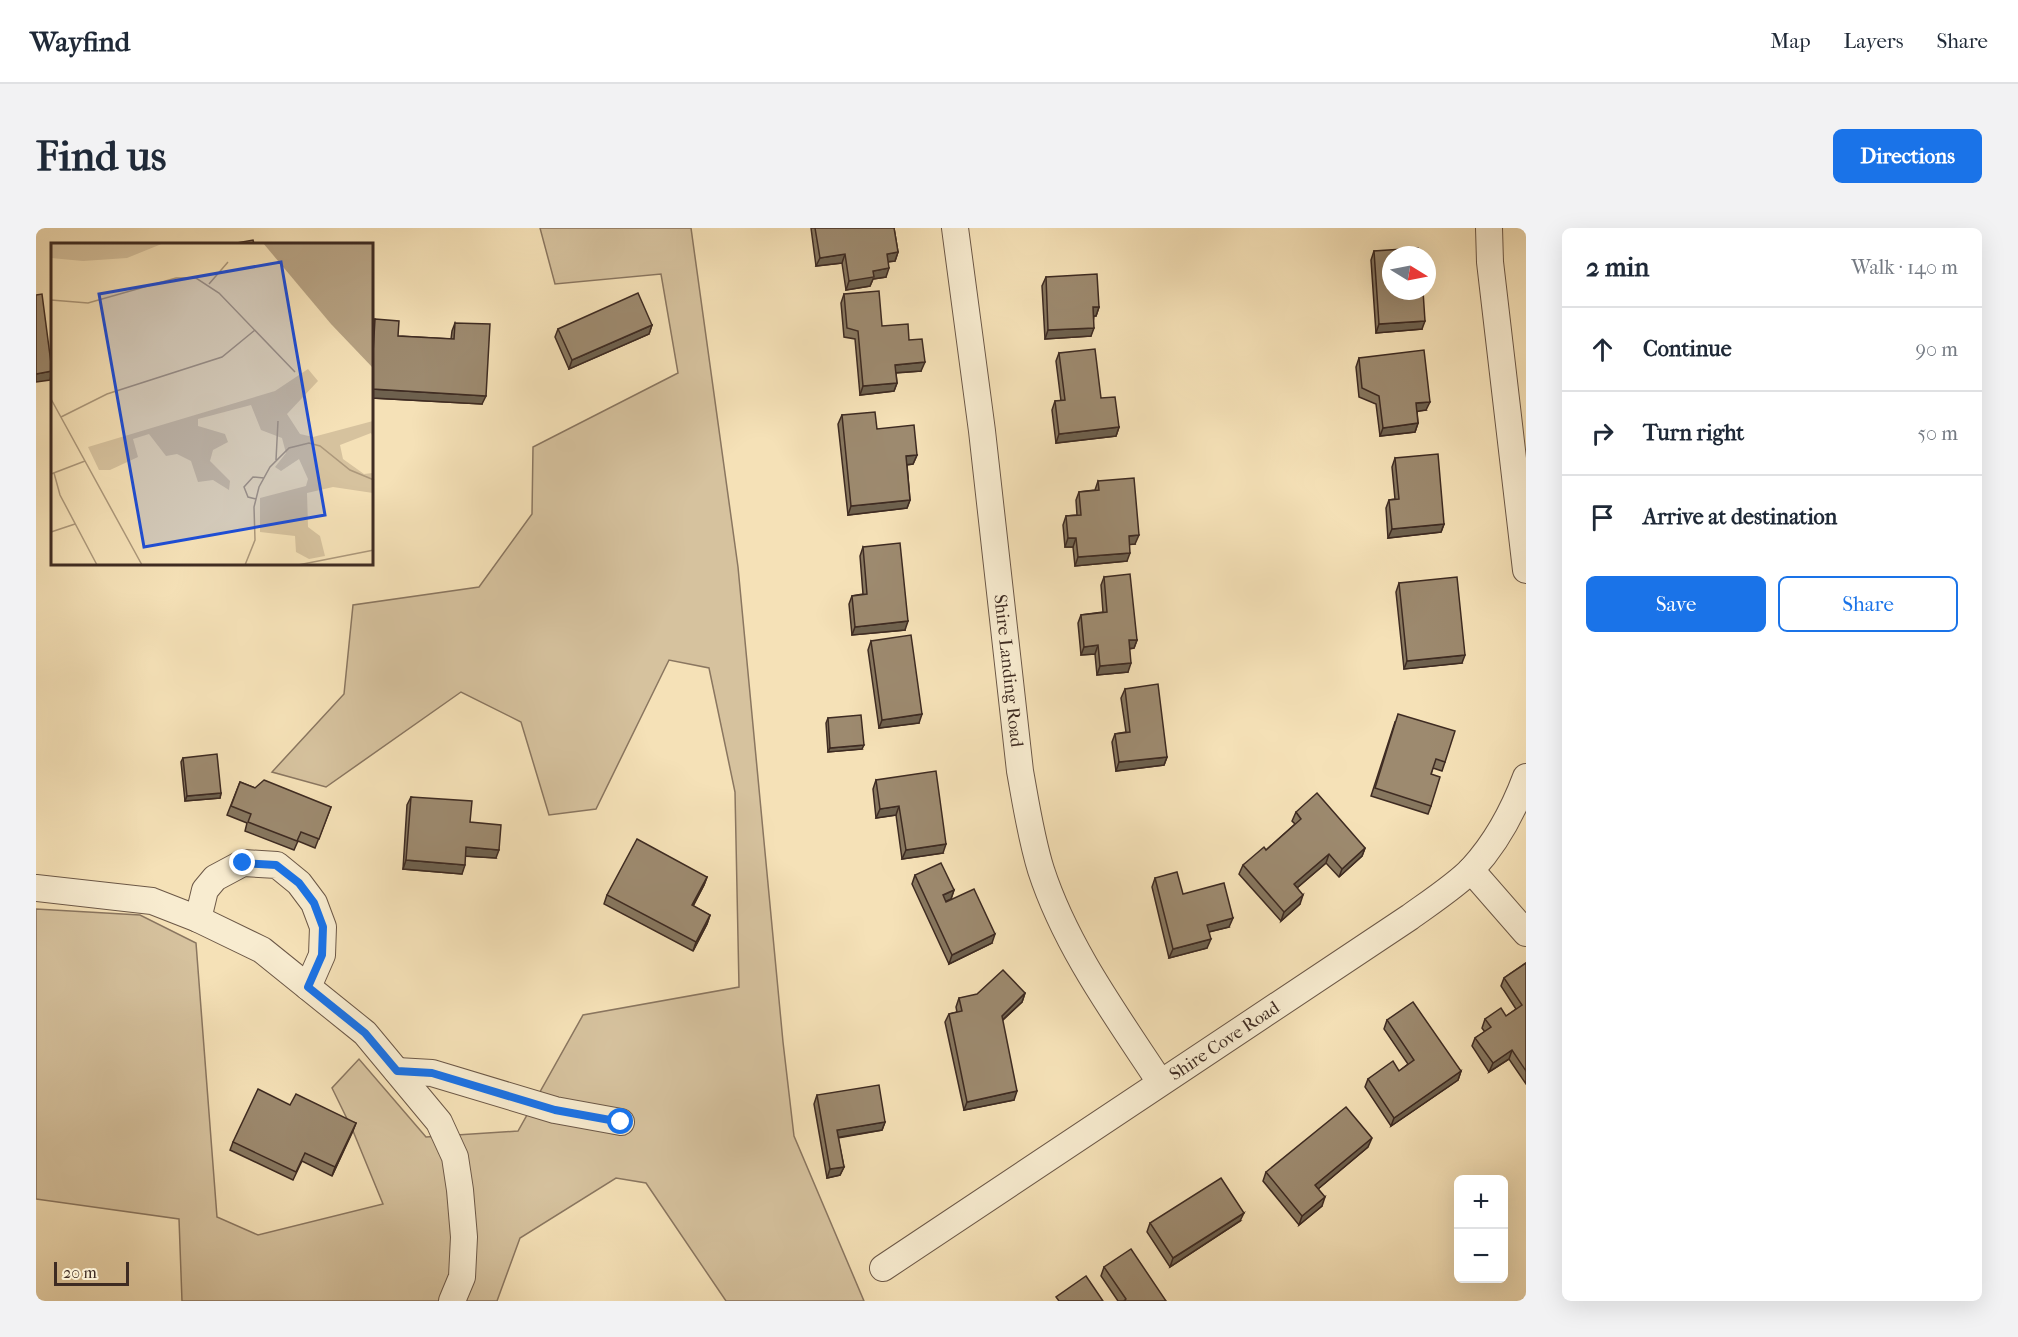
<!DOCTYPE html>
<html lang="en">
<head>
<meta charset="utf-8">
<style>
	body { margin:0; font-family:"IM FELL French Canon",serif; background:#f2f2f3; color:#1f2937 }
	.controls { position:absolute; right:18px; bottom:18px; display:grid; overflow:hidden; border-radius:9px; box-shadow:0 6px 24px #0002 }
	.controls button { width:54px; height:54px; display:grid; place-items:center; padding:0; border:0; border-bottom:2px solid #e0e1e3; background:#fff; color:#1f2937; font:30px sans-serif }
	.compass { position:absolute; left:1346px; top:18px; width:54px; height:54px; border-radius:50%; background:#fff; box-shadow:0 6px 24px #0002; rotate:100deg }
	.scale { position:absolute; left:18px; bottom:15px; width:75px; box-sizing:border-box; padding-left:6px; border:3px solid #3e2b22; border-top:0; font-size:16px; line-height:21px; white-space:nowrap; color:#3e2b22; -webkit-text-stroke:4px #f8ecd0; paint-order:stroke }
	.stop { position:absolute; width:18px; height:18px; margin:-14px; border:4px solid #1a73e8; border-radius:50%; background:#fff }
	.stop.end { background:#1a73e8; border-color:#fff; box-shadow:0 2px 6px #0008 }
	.list { margin:0; padding:0; list-style:none }
	h2 { display:flex; justify-content:space-between; align-items:center; height:78px; margin:0; padding:0 24px; font-size:26px }
	h2 small { font-size:20px; font-weight:400; color:#747a83 }
	.list li { display:grid; grid-template-columns:39px 1fr auto; gap:18px; align-items:center; box-sizing:border-box; height:84px; padding:0 24px; border-top:2px solid #e0e1e3 }
	.list b { display:block; font-size:22px; white-space:nowrap }
	.list em { font-size:20px; font-style:normal; color:#747a83 }
	.actions { display:flex; gap:12px; padding:18px 24px }
	.actions a { flex:1; padding:14px 0; border:2px solid #1a73e8; border-radius:9px; text-align:center; font-size:21px; color:#1a73e8 }
	.actions .main { background:#1a73e8; color:#fff }
	.icon { flex:none; width:33px; height:33px; fill:none; stroke:currentColor; stroke-width:2; stroke-linecap:round; stroke-linejoin:round }
	.map { position:relative; flex:none; width:1490px; height:1073px; overflow:hidden; border-radius:9px }
	header { display:flex; align-items:center; gap:36px; box-sizing:border-box; height:84px; padding:0 30px; background:#fff; border-bottom:2px solid #e0e1e3 }
	header strong { font-size:28px }
	nav { display:flex; gap:33px; margin-inline-start:auto; font-size:21px }
	.intro { display:flex; align-items:center; justify-content:space-between; box-sizing:border-box; height:144px; padding:0 36px }
	h1 { margin:0; font-size:42px }
	.button { padding:15px 27px; border-radius:9px; background:#1a73e8; color:#fff; font-size:21px; font-weight:700 }
	main { display:flex; gap:36px; padding:0 36px }
	aside { flex:1; background:#fff; border-radius:9px; box-shadow:0 6px 24px #0002 }
	.map>svg:first-child { display:block }
</style>
</head>
<body>
<header>
<strong>Wayfind</strong>
<nav><a>Map</a><a>Layers</a><a>Share</a></nav>
</header>
<div class="intro"><h1>Find us</h1><a class="button">Directions</a></div>
<main>
<div class="map">
<svg width="1490" height="1073" viewBox="0 0 1490 1073">
	<rect width="100%" height="100%" fill="#f5e1b7"/>
	<filter id="stains"><feTurbulence type="fractalNoise" baseFrequency=".00333" numOctaves="4"/><feColorMatrix values="0 0 0 0 .2 0 0 0 0 .09 0 0 0 0 .02 0 0 0 .5 -.17"/></filter>
	<radialGradient id="worn" r=".72"><stop offset=".6" stop-color="#630" stop-opacity="0"/><stop offset="1" stop-color="#630" stop-opacity=".3"/></radialGradient>
	<path fill="#d6c29e" stroke="#8a7660" stroke-width="1.5" d="M 504,0 L 655,0 L 702,339 L 747,814 L 758,908 L 828,1073 L 690,1073 L 610,955 L 580,950 L 484,1010 L 461,1073 L 146,1073 L 143,991 L 0,971 L 0,681 L 104,687 L 160,715 L 181,989 L 222,1007 L 347,976 L 317,903 L 296,860 L 323,831 L 390,909 L 482,903 L 547,787 L 703,759 L 699,564 L 673,440 L 633,432 L 560,581 L 513,587 L 485,494 L 425,464 L 290,559 L 236,544 L 308,466 L 317,377 L 443,359 L 496,286 L 497,219 L 642,145 L 625,46 L 519,56 Z"/>
	<g fill="none" stroke-linecap="round" stroke-linejoin="round">
		<defs>
			<g id="minor">
				<path id="s1" d="M 919,0 L 946,203 L 984,543 C 990,576 995,610 1005,642 C 1030,719 1080,787 1124,854"/>
				<path d="M 1453,0 L 1454,34 L 1490,342"/>
				<path d="M 1435,642 L 1490,705"/>
				<path d="M 0,660 L 116,673 L 162,691 L 226,722 L 329,805 L 403,894 L 419,929 L 424,962 L 428,1009 L 426,1049 L 416,1073"/>
				<path d="M 162,691 L 169,662 L 179,650 L 207,635 L 241,637 L 263,655 L 278,675 L 287,699 L 286,727 L 272,759"/>
				<path d="M 361,843 L 396,845 L 519,882 L 585,894"/>
				<path id="s2" d="M 847,1040 L 1374,689 C 1392,676 1422,656 1436,641 C 1460,615 1478,581 1490,549"/>
			</g>
		</defs>
		<use href="#minor" stroke="#6c5847" stroke-width="28"/>
		<use href="#minor" stroke="#f8ecd0" stroke-width="26"/>
	</g>
	<g fill="#87775f" stroke="#3e2b22" stroke-width="1.5">
		<path d="M 775,0 L 858,0 L 862,24 L 859,33 L 852,34 L 850,49 L 837,51 L 834,58 L 810,62 L 806,35 L 780,38 Z"/>
		<path d="M 1338,23 L 1355,27 L 1386,101 L 1340,105 L 1335,32 Z"/>
		<path d="M 1010,49 L 1063,79 L 1060,88 L 1058,88 L 1055,108 L 1009,111 L 1006,58 Z"/>
		<path d="M 808,66 L 846,98 L 873,112 L 885,143 L 860,145 L 861,155 L 858,163 L 824,167 L 819,111 L 808,109 L 805,75 Z"/>
		<path d="M 339,91 L 362,108 L 415,111 L 416,103 L 419,95 L 446,176 L 336,170 L 336,99 Z"/>
		<path d="M 616,97 L 613,106 L 533,141 L 519,109 L 522,101 Z"/>
		<path d="M 1023,125 L 1065,170 L 1083,199 L 1080,208 L 1020,215 L 1016,182 L 1019,173 L 1025,173 L 1020,133 Z"/>
		<path d="M 1323,130 L 1390,182 L 1381,183 L 1382,195 L 1379,204 L 1344,208 L 1340,176 L 1323,169 L 1320,139 Z"/>
		<path d="M 806,187 L 841,201 L 881,227 L 877,236 L 871,237 L 874,272 L 871,280 L 812,287 L 802,196 Z"/>
		<path d="M 1359,230 L 1408,296 L 1405,304 L 1352,310 L 1350,280 L 1353,272 L 1359,271 L 1356,239 Z"/>
		<path d="M 1062,253 L 1099,316 L 1093,316 L 1091,333 L 1039,338 L 1037,319 L 1029,319 L 1027,297 L 1030,288 L 1041,287 L 1040,272 L 1043,264 L 1059,262 Z"/>
		<path d="M 827,319 L 869,402 L 816,407 L 813,376 L 816,368 L 827,366 L 824,328 Z"/>
		<path d="M 1068,349 L 1101,412 L 1098,420 L 1093,421 L 1092,444 L 1061,447 L 1059,426 L 1045,427 L 1042,395 L 1045,387 L 1067,384 L 1065,357 Z"/>
		<path d="M 1363,355 L 1426,435 L 1368,441 L 1360,364 Z"/>
		<path d="M 835,413 L 883,495 L 843,500 L 832,422 Z"/>
		<path d="M 1089,461 L 1131,529 L 1128,537 L 1080,543 L 1076,514 L 1079,506 L 1090,504 L 1085,470 Z"/>
		<path d="M 792,490 L 826,521 L 792,524 L 790,495 Z"/>
		<path d="M 1359,494 L 1409,534 L 1406,543 L 1397,540 L 1395,546 L 1395,578 L 1392,586 L 1335,568 Z"/>
		<path d="M 147,530 L 185,565 L 184,570 L 149,573 L 145,534 Z"/>
		<path d="M 840,552 L 907,625 L 866,631 L 860,587 L 840,590 L 837,561 Z"/>
		<path d="M 204,554 L 219,560 L 295,579 L 279,620 L 262,613 L 258,622 L 209,603 L 211,595 L 191,587 Z"/>
		<path d="M 375,569 L 434,594 L 460,630 L 429,628 L 426,646 L 367,641 L 371,577 Z"/>
		<path d="M 1260,584 L 1329,620 L 1326,628 L 1303,649 L 1290,635 L 1261,660 L 1264,676 L 1245,693 L 1203,646 L 1207,637 L 1230,622 L 1259,596 L 1256,593 Z"/>
		<path d="M 879,647 L 918,662 L 915,671 L 910,673 L 956,715 L 913,736 L 876,656 Z"/>
		<path d="M 671,649 L 668,657 L 657,678 L 674,687 L 671,696 L 657,723 L 568,676 L 571,667 Z"/>
		<path d="M 1119,650 L 1147,666 L 1193,699 L 1173,704 L 1171,720 L 1133,730 L 1116,659 Z"/>
		<path d="M 1490,735 L 1490,856 L 1473,831 L 1453,844 L 1436,818 L 1439,810 L 1449,804 L 1446,800 L 1449,791 L 1470,788 L 1480,781 L 1465,758 L 1468,750 Z"/>
		<path d="M 989,765 L 986,774 L 966,793 L 978,872 L 928,882 L 909,794 L 913,786 L 921,784 L 920,779 L 923,770 Z"/>
		<path d="M 1351,792 L 1425,843 L 1422,852 L 1355,898 L 1329,859 L 1332,851 L 1363,843 L 1372,836 L 1348,801 Z"/>
		<path d="M 781,867 L 849,894 L 846,902 L 802,910 L 808,939 L 804,947 L 791,950 L 778,876 Z"/>
		<path d="M 254,877 L 320,895 L 296,948 L 266,933 L 257,952 L 194,922 L 197,914 Z"/>
		<path d="M 1332,919 L 1282,961 L 1286,978 L 1263,997 L 1227,953 L 1230,944 Z"/>
		<path d="M 1204,993 L 1134,1039 L 1111,1004 L 1114,995 Z"/>
		<path d="M 1068,1039 L 1130,1073 L 1082,1073 L 1065,1048 Z"/>
	</g>
	<g fill="#6e614e" stroke="#3e2b22" stroke-width="1.5">
		<path d="M 862,24 L 859,33 L 848,34 L 851,26 Z"/>
		<path d="M 809,26 L 806,35 L 780,38 L 784,30 Z"/>
		<path d="M 853,40 L 850,49 L 837,51 L 834,58 L 810,62 L 813,53 L 837,43 Z"/>
		<path d="M 1057,79 L 1063,79 L 1060,88 L 1054,88 Z"/>
		<path d="M 1389,93 L 1386,101 L 1340,105 L 1343,96 Z"/>
		<path d="M 616,97 L 613,106 L 533,141 L 536,132 Z"/>
		<path d="M 1058,100 L 1055,108 L 1009,111 L 1012,102 Z"/>
		<path d="M 889,134 L 885,143 L 856,145 L 859,137 Z"/>
		<path d="M 16,143 L 14,152 L 0,154 L 0,146 Z"/>
		<path d="M 861,155 L 858,163 L 824,167 L 827,158 Z"/>
		<path d="M 336,161 L 450,168 L 446,176 L 336,170 Z"/>
		<path d="M 1394,174 L 1390,182 L 1377,184 L 1380,175 Z"/>
		<path d="M 1382,195 L 1379,204 L 1344,208 L 1347,200 Z"/>
		<path d="M 1083,199 L 1080,208 L 1020,215 L 1023,206 Z"/>
		<path d="M 881,227 L 877,236 L 867,237 L 870,228 Z"/>
		<path d="M 874,272 L 871,280 L 812,287 L 815,278 Z"/>
		<path d="M 1408,296 L 1405,304 L 1352,310 L 1356,301 Z"/>
		<path d="M 1103,307 L 1099,316 L 1090,317 L 1093,308 Z"/>
		<path d="M 1032,310 L 1040,310 L 1037,319 L 1029,319 Z"/>
		<path d="M 1094,325 L 1091,333 L 1039,338 L 1042,329 Z"/>
		<path d="M 872,393 L 869,402 L 816,407 L 819,399 Z"/>
		<path d="M 1093,412 L 1101,412 L 1098,420 L 1089,421 Z"/>
		<path d="M 1062,417 L 1059,426 L 1045,427 L 1048,419 Z"/>
		<path d="M 1429,427 L 1426,435 L 1368,441 L 1371,433 Z"/>
		<path d="M 1095,435 L 1092,444 L 1061,447 L 1064,438 Z"/>
		<path d="M 886,486 L 883,495 L 843,500 L 846,492 Z"/>
		<path d="M 828,517 L 826,521 L 792,524 L 794,520 Z"/>
		<path d="M 1131,529 L 1128,537 L 1080,543 L 1083,534 Z"/>
		<path d="M 185,565 L 184,570 L 149,573 L 151,568 Z"/>
		<path d="M 863,578 L 860,587 L 840,590 L 844,581 Z"/>
		<path d="M 910,616 L 907,625 L 866,631 L 870,622 Z"/>
		<path d="M 430,619 L 463,622 L 460,630 L 427,628 Z"/>
		<path d="M 1329,620 L 1326,628 L 1303,649 L 1306,641 Z"/>
		<path d="M 1293,626 L 1290,635 L 1255,665 L 1258,656 Z"/>
		<path d="M 370,632 L 429,637 L 426,646 L 367,641 Z"/>
		<path d="M 671,649 L 668,657 L 653,686 L 656,677 Z"/>
		<path d="M 918,662 L 915,671 L 904,676 L 907,667 Z"/>
		<path d="M 1267,667 L 1264,676 L 1245,693 L 1248,684 Z"/>
		<path d="M 674,687 L 671,696 L 657,723 L 660,714 Z"/>
		<path d="M 1197,690 L 1193,699 L 1168,705 L 1171,697 Z"/>
		<path d="M 959,706 L 956,715 L 913,736 L 916,727 Z"/>
		<path d="M 1175,711 L 1171,720 L 1133,730 L 1137,721 Z"/>
		<path d="M 989,765 L 986,774 L 962,796 L 966,788 Z"/>
		<path d="M 1476,822 L 1473,831 L 1453,844 L 1457,835 Z"/>
		<path d="M 1425,843 L 1422,852 L 1355,898 L 1358,890 Z"/>
		<path d="M 981,863 L 978,872 L 928,882 L 931,874 Z"/>
		<path d="M 849,894 L 846,902 L 798,910 L 801,902 Z"/>
		<path d="M 320,895 L 317,903 L 296,948 L 299,939 Z"/>
		<path d="M 1336,910 L 1332,919 L 1276,966 L 1279,957 Z"/>
		<path d="M 808,939 L 804,947 L 791,950 L 794,941 Z"/>
		<path d="M 1289,969 L 1286,978 L 1263,997 L 1266,988 Z"/>
		<path d="M 1208,985 L 1204,993 L 1134,1039 L 1137,1030 Z"/>
	</g>
	<g fill="#9d8a6f" stroke="#3e2b22" stroke-width="1.5">
		<path d="M 779,0 L 858,0 L 862,24 L 851,26 L 853,40 L 837,43 L 838,49 L 813,53 L 809,26 L 784,30 Z"/>
		<path d="M 217,12 L 218,16 L 195,16 Z"/>
		<path d="M 1382,20 L 1383,27 L 1355,27 L 1355,63 L 1387,63 L 1389,93 L 1343,96 L 1338,23 Z"/>
		<path d="M 1061,46 L 1063,79 L 1057,79 L 1058,100 L 1012,102 L 1010,49 Z"/>
		<path d="M 843,63 L 846,98 L 872,96 L 873,112 L 886,111 L 889,134 L 859,137 L 861,155 L 827,158 L 822,103 L 811,100 L 808,66 Z"/>
		<path d="M 602,65 L 616,97 L 536,132 L 522,101 Z"/>
		<path d="M 6,66 L 16,143 L 0,146 L 0,67 Z"/>
		<path d="M 339,91 L 363,93 L 362,108 L 418,111 L 419,95 L 454,96 L 450,168 L 336,161 L 336,142 Z"/>
		<path d="M 1059,121 L 1065,170 L 1079,169 L 1083,199 L 1023,206 L 1019,173 L 1029,172 L 1023,125 Z"/>
		<path d="M 1388,122 L 1394,174 L 1380,175 L 1382,195 L 1347,200 L 1343,168 L 1326,160 L 1323,130 Z"/>
		<path d="M 839,184 L 841,201 L 878,197 L 881,227 L 870,228 L 874,272 L 815,278 L 806,187 Z"/>
		<path d="M 1402,226 L 1408,296 L 1356,301 L 1353,272 L 1363,271 L 1359,230 Z"/>
		<path d="M 1098,250 L 1103,307 L 1093,308 L 1094,325 L 1042,329 L 1040,310 L 1032,310 L 1030,288 L 1045,287 L 1043,264 L 1063,262 L 1062,253 Z"/>
		<path d="M 864,315 L 872,393 L 819,399 L 816,368 L 831,366 L 827,319 Z"/>
		<path d="M 1094,346 L 1101,412 L 1093,412 L 1095,435 L 1064,438 L 1062,417 L 1048,419 L 1045,387 L 1071,384 L 1068,349 Z"/>
		<path d="M 1421,349 L 1429,427 L 1371,433 L 1363,355 Z"/>
		<path d="M 875,407 L 886,486 L 846,492 L 835,413 Z"/>
		<path d="M 1122,456 L 1131,529 L 1083,534 L 1079,506 L 1094,504 L 1089,461 Z"/>
		<path d="M 1362,486 L 1419,503 L 1409,534 L 1400,531 L 1395,546 L 1404,549 L 1395,578 L 1339,560 Z"/>
		<path d="M 825,487 L 828,517 L 794,520 L 792,490 Z"/>
		<path d="M 181,526 L 185,565 L 151,568 L 147,530 Z"/>
		<path d="M 900,543 L 910,616 L 870,622 L 863,578 L 844,581 L 840,552 Z"/>
		<path d="M 228,552 L 295,579 L 283,611 L 265,604 L 261,613 L 212,594 L 215,586 L 195,578 L 204,554 L 219,560 Z"/>
		<path d="M 1281,565 L 1329,620 L 1306,641 L 1293,626 L 1258,656 L 1267,667 L 1248,684 L 1207,637 L 1228,619 L 1230,622 L 1265,591 L 1260,584 Z"/>
		<path d="M 375,569 L 436,573 L 434,594 L 465,597 L 463,622 L 430,619 L 429,637 L 370,632 Z"/>
		<path d="M 601,611 L 671,649 L 656,677 L 674,687 L 660,714 L 571,667 Z"/>
		<path d="M 905,635 L 918,662 L 907,667 L 910,674 L 938,661 L 959,706 L 916,727 L 879,647 Z"/>
		<path d="M 1141,644 L 1147,666 L 1188,655 L 1197,690 L 1171,697 L 1175,711 L 1137,721 L 1119,650 Z"/>
		<path d="M 1490,735 L 1490,843 L 1476,822 L 1457,835 L 1439,810 L 1455,799 L 1449,791 L 1465,780 L 1470,788 L 1486,777 L 1468,750 Z"/>
		<path d="M 967,742 L 989,765 L 966,788 L 981,863 L 931,874 L 913,786 L 926,783 L 923,770 L 941,766 Z"/>
		<path d="M 1377,774 L 1425,843 L 1358,890 L 1332,851 L 1357,833 L 1363,843 L 1378,832 L 1351,792 Z"/>
		<path d="M 843,857 L 849,894 L 801,902 L 808,939 L 794,941 L 781,867 Z"/>
		<path d="M 222,861 L 254,877 L 260,866 L 320,895 L 299,939 L 269,925 L 260,944 L 197,914 Z"/>
		<path d="M 1310,879 L 1336,910 L 1279,957 L 1289,969 L 1266,988 L 1230,944 Z"/>
		<path d="M 1185,950 L 1208,985 L 1137,1030 L 1114,995 Z"/>
		<path d="M 1095,1021 L 1130,1073 L 1088,1073 L 1090,1071 L 1068,1039 Z"/>
		<path d="M 1050,1048 L 1067,1073 L 1023,1073 L 1020,1069 Z"/>
	</g>
	<g fill="none" stroke-linecap="round" stroke-linejoin="round">
		<path stroke="#1a73e8" stroke-width="8" d="M 207,635 L 240,637 L 263,655 L 278,675 L 287,699 L 286,727 L 272,759 L 329,805 L 361,843 L 396,845 L 519,882 L 585,894"/>
	</g>
	<g text-anchor="middle" stroke-width="5" stroke-linejoin="round" paint-order="stroke">
		<g font-size="18" fill="#3e2b22" stroke="#f8ecd0">
			<text dy="6" stroke="none"><textPath href="#s1" startOffset="446">Shire Landing Road</textPath></text>
			<text dy="6" stroke="none"><textPath href="#s2" startOffset="410">Shire Cove Road</textPath></text>
		</g>
	</g>
	<g transform="translate(15 15)">
		<rect width="322" height="322" fill="#f5e1b7"/>
		<path d="M 0,0 L 43,1 L 113,0 L 76,15 L 32,18 L 0,15 ZM 257,126 L 267,138 L 236,171 L 249,191 L 262,194 L 322,178 L 322,194 L 320,190 L 289,202 L 292,216 L 313,231 L 322,230 L 322,250 L 282,244 L 256,250 L 257,284 L 269,293 L 274,313 L 258,316 L 245,309 L 244,293 L 209,289 L 209,255 L 255,243 L 257,236 L 248,216 L 230,228 L 224,224 L 235,210 L 231,195 L 210,187 L 200,162 L 147,176 L 147,183 L 174,191 L 177,199 L 162,207 L 159,218 L 179,238 L 178,247 L 162,237 L 147,239 L 140,218 L 126,211 L 115,213 L 98,191 L 82,196 L 87,214 L 59,227 L 48,227 L 37,204 L 224,148 Z" fill="#d6c29e"/>
		<path d="M 212,0 L 322,0 L 322,125 L 280,81 Z" fill="#b7a384"/>
		<path fill="none" stroke="#ac987b" stroke-width="1.5" d="M 158,41 L 177,19M 0,57 L 37,60 L 125,35 L 145,35 L 168,50 L 244,129M 0,156 L 91,322M 10,174 L 56,151 L 171,114 L 204,87M 225,217 L 227,178M 3,230 L 9,252 L 46,322M 0,231 L 34,218M 205,256 L 197,254 L 193,244 L 202,234 L 213,235M 0,289 L 24,281M 194,322 L 204,297 L 203,264 L 208,244 L 219,224 L 238,205 L 258,200 L 269,203 L 299,227 L 323,237M 247,322 L 323,307"/>
		<path fill="#1d4ed8" fill-opacity="0.15" stroke="#1d4ed8" stroke-width="3" d="M 230,19 L 274,272 L 93,304 L 48,51 Z"/>
		<rect width="322" height="322" fill="none" stroke="#3e2b22" stroke-width="3"/>
	</g>
	<rect width="100%" height="100%" filter="url(#stains)"/>
	<rect width="100%" height="100%" fill="url(#worn)"/>
</svg>
<div class="controls">
<button>+</button>
<button>−</button>
</div>
<svg class="compass" viewBox="-18 -18 36 36"><path d="M0-13l5 13h-10z" fill="#e53935"/><path d="M0 13l5-13h-10z" fill="#747a83"/></svg>
<div class="scale">20 m</div>
<div class="stop" style="left:585px;top:894px"></div>
<div class="stop end" style="left:207px;top:635px"></div>
</div>
<aside>
<h2>2 min<small>Walk · 140 m</small></h2>
<ul class="list">
<li><svg class="icon" aria-label="ahead" viewBox="0 0 24 24"><path d="M12 20V5M6 11l6-6 6 6"/></svg><div><b>Continue</b></div><em>90 m</em></li>
<li><svg class="icon" aria-label="right" viewBox="0 0 24 24"><path d="M7 20v-9h11M14 6l5 5-5 5"/></svg><div><b>Turn right</b></div><em>50 m</em></li>
<li><svg class="icon" aria-label="arrive" viewBox="0 0 24 24"><path d="M6 21V4h12l-3 4 3 4H6"/></svg><div><b>Arrive at destination</b></div></li>
</ul>
<div class="actions"><a class="main">Save</a><a>Share</a></div>
</aside>
</main>
</body>
</html>
